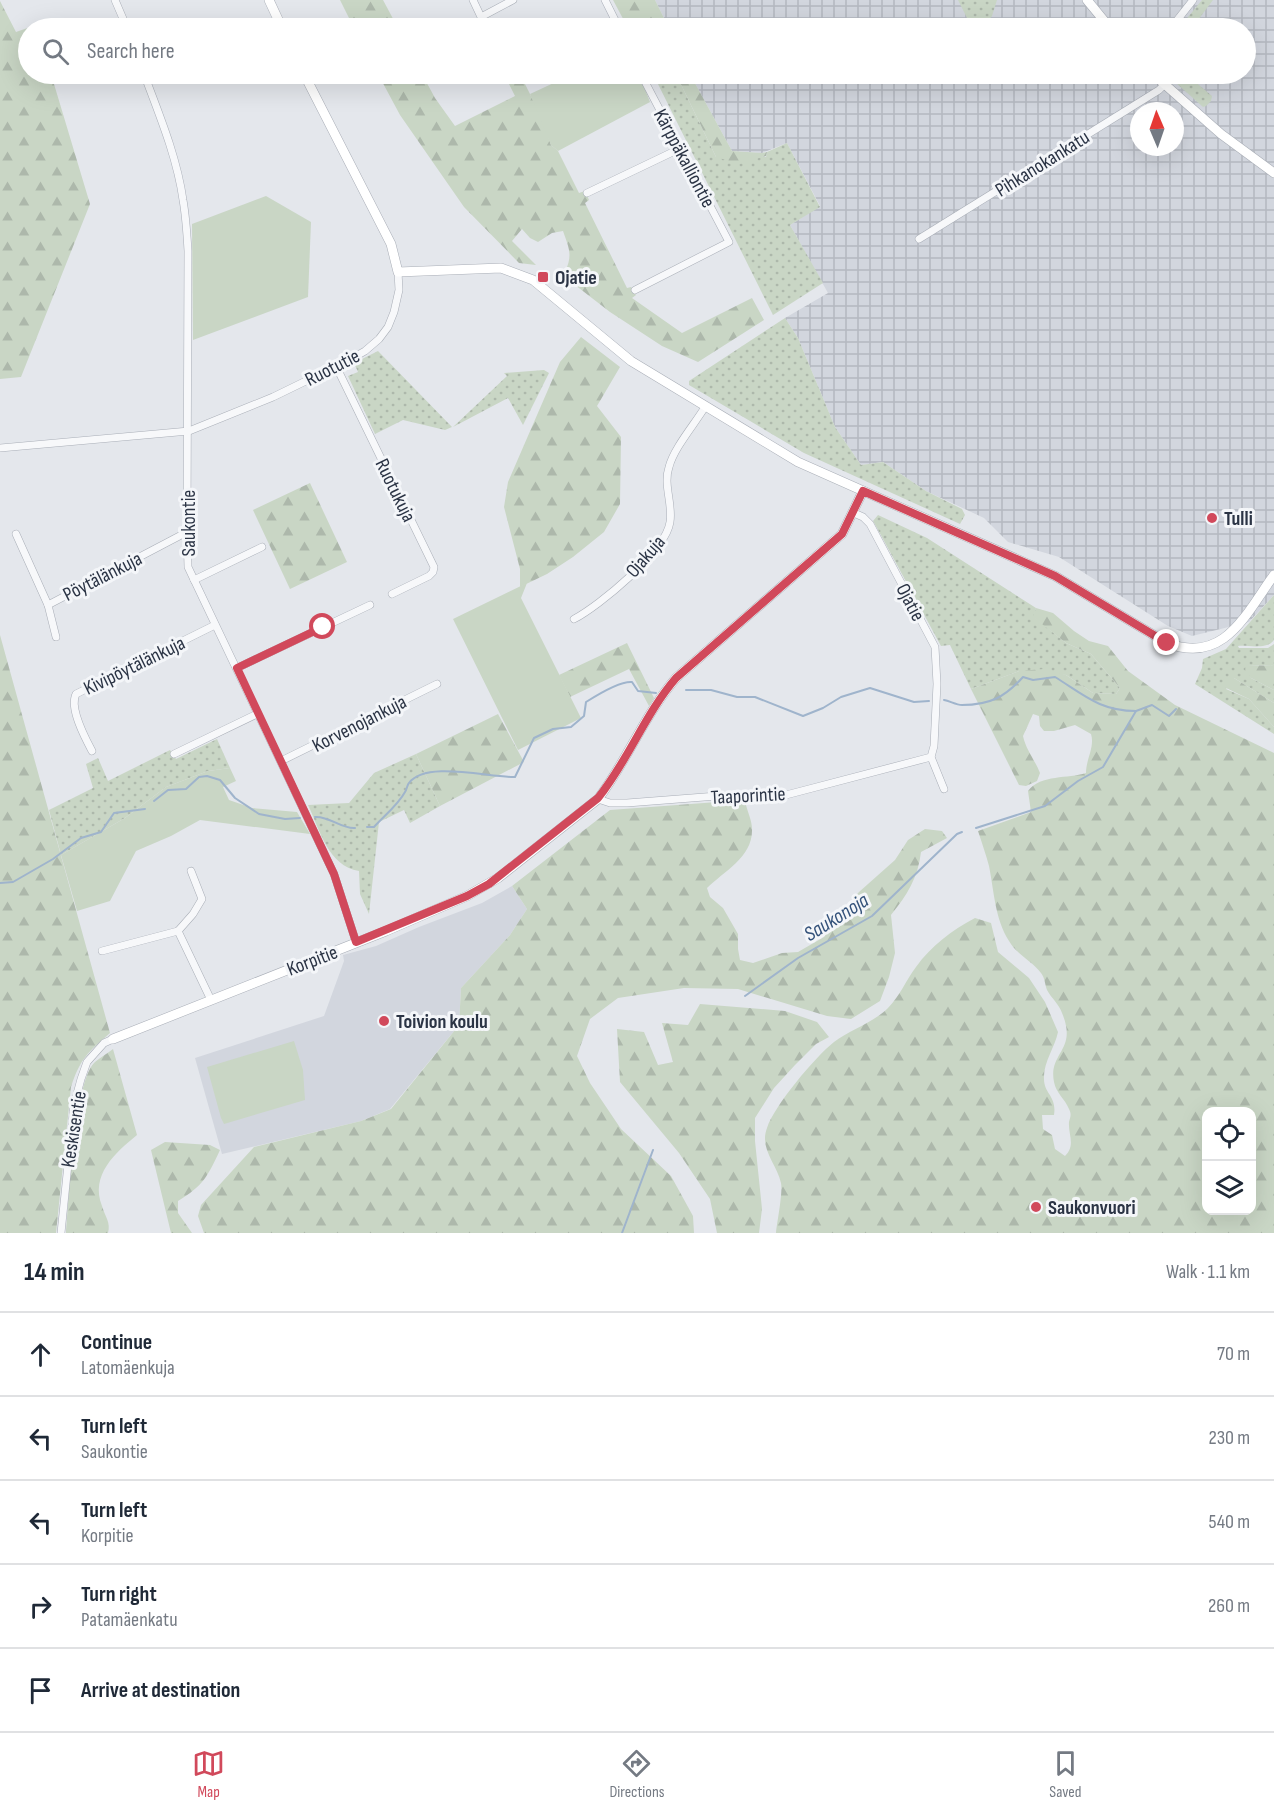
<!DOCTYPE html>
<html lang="en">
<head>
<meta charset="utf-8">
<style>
	body { margin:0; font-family:"Sofia Sans Condensed",sans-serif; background:#f2f2f3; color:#1f2937 }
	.controls { position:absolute; right:18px; bottom:18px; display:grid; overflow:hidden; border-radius:12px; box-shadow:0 6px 24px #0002 }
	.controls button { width:54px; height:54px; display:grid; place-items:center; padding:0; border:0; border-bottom:2px solid #e0e1e3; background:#fff; color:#1f2937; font:30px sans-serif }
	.compass { position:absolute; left:1130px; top:102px; width:54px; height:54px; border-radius:50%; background:#fff; box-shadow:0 6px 24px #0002; rotate:358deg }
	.stop { position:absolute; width:18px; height:18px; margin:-14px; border:4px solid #d1495b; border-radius:50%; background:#fff }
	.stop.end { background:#d1495b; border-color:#fff; box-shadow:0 2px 6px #0008 }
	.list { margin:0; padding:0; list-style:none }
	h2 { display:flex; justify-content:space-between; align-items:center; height:78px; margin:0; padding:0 24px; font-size:26px }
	h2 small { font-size:20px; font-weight:400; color:#747a83 }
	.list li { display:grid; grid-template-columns:39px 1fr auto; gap:18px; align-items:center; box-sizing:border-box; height:84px; padding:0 24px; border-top:2px solid #e0e1e3 }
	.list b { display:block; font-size:22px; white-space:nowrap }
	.list p { margin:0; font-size:20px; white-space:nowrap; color:#747a83 }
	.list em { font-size:20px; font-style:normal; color:#747a83 }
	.icon { flex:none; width:33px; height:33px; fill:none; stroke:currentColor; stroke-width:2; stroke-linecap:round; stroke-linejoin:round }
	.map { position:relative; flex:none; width:1274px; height:1233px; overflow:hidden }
	.search { position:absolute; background:#fff; box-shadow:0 6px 24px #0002; left:18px; right:18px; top:18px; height:66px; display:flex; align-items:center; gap:15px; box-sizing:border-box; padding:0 21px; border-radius:33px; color:#747a83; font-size:22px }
	.sheet { height:498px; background:#fff }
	nav { display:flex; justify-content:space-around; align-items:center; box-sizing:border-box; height:84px; border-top:2px solid #e0e1e3; background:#fff; font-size:16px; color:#747a83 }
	nav a { display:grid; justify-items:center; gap:3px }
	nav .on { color:#d1495b }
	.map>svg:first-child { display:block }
</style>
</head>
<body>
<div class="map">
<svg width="1274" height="1233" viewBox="0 0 1274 1233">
	<defs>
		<pattern id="industrial-grid" width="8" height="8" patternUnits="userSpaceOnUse" patternTransform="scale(1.5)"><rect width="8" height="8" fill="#d2d6de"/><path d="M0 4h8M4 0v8" fill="none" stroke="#b4b8c0"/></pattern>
		<pattern id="grass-dots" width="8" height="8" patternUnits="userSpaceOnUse" patternTransform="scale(1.5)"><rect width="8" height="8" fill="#c9d6c5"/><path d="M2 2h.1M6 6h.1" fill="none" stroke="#adb8ab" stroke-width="1.8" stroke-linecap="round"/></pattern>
		<pattern id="forest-firs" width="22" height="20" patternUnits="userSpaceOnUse" patternTransform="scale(1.5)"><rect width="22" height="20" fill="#c9d6c5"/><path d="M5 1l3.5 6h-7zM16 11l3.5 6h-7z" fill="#adb8ab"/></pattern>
	</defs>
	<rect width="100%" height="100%" fill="#e4e7ec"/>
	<path fill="#d2d6de" d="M 512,886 L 527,909 L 510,935 L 461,988 L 459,1025 L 390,1109 L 361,1121 L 222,1154 L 195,1058 L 324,1016 L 344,961 L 343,955 L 376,946 L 419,927 L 482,903 Z"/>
	<path fill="url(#industrial-grid)" fill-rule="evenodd" d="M 655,0 L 1274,0 L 1274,595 L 1249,622 L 1192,636 L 1168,626 L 1059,557 L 1008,542 L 984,518 L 926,491 L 883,462 L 861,465 L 835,427 L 798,338 L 785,318 L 828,293 L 790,225 L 820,206 L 787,143 L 762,153 L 732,151 L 690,74 L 1246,74 L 1246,28 L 669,28 ZM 1139,111 L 1175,111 L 1175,147 L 1139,147 Z"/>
	<g fill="url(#grass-dots)">
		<path d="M 958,0 L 997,0 L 992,16 L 982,28 L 972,28 Z"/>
		<path d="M 1202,0 L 1213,0 L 1198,20 L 1205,26 L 1203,28 L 1179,28 Z"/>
		<path d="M 653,74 L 676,74 L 716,157 L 766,157 L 767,152 L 787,143 L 820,207 L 790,225 L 823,283 L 773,315 Z"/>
		<path d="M 1166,74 L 1186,74 L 1212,96 L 1211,101 L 1206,106 L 1203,107 Z"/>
		<path d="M 785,318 L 798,338 L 835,427 L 861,465 L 883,462 L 926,491 L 962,509 L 965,515 L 960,524 L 804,453 L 689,385 L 689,381 Z"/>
		<path d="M 378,351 L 452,427 L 445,430 L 403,420 L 375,434 L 348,376 L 358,372 L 354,363 Z"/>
		<path d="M 544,370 L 549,373 L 523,425 L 508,398 L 453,427 L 507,376 L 504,373 Z"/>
		<path d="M 878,515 L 927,538 L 1036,608 L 1034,617 L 1066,643 L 1091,654 L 1120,688 L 1116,694 L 1093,693 L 1066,675 L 1019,671 L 971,689 L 950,645 L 941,646 L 877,528 L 873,521 Z"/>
		<path d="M 1274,595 L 1274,640 C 1267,650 1249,645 1238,646 L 1239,648 L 1268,648 L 1274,644 L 1274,666 L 1248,665 L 1251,678 L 1274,690 L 1274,703 L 1234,678 L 1226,689 L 1249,699 L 1274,727 L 1274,734 L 1195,684 L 1202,668 L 1203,659 L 1226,649 Z"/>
		<path d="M 217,739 L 230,768 L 208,771 L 166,787 L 125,818 L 61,855 L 49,810 L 93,788 L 86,764 L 98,758 L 108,781 L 170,750 L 176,759 Z"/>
		<path d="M 416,754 L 440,806 L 410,823 L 404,810 L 379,822 L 369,914 L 360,894 L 359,871 C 328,866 320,830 308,805 L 349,803 L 374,773 Z"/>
	</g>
	<g fill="url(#forest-firs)" fill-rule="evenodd">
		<path d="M 340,0 L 383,0 L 398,28 L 354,28 Z"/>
		<path d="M 613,0 L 655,0 L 669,28 L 628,28 Z"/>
		<path d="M 0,1 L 16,32 L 36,25 L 37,28 L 28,28 L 28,74 L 51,74 L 90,204 L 21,377 L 0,379 Z"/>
		<path d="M 378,74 L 422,74 L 435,98 L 455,126 L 515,96 L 504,74 L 520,74 L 542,118 L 551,145 L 558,151 L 579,193 L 585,191 L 589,200 L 585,203 L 627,288 L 631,287 L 636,295 L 632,298 L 682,333 L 752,298 L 764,320 L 698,362 L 662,346 L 610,312 L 566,278 L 565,272 C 573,255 569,248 563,231 L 552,233 L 538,242 L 530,238 L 522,229 L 512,241 L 536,265 L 519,263 L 464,207 L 400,115 Z"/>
		<path d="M 676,74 L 690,74 L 732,151 L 762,153 L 767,152 L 766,156 L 739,164 L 716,157 Z"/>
		<path d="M 581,337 L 620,367 L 597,406 L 621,437 L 620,504 L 604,532 L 573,557 L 547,574 L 520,587 L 520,569 L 504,507 L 508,482 L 560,362 Z"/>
		<path d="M 310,483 L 347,562 L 290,589 L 253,510 Z"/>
		<path d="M 1036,608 L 1053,613 L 1074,631 L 1089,641 L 1108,646 L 1128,671 L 1175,705 L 1274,753 L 1274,1233 L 776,1233 C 777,1222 783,1193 781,1183 C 777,1164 759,1149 767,1128 C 774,1106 815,1057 834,1042 C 850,1030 874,1022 888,1008 C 900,996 906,980 916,967 C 931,946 952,930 975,918 L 991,923 L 998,952 L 1029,978 L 1045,1002 L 1058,1032 C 1055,1047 1043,1063 1044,1079 C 1044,1094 1057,1096 1054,1115 L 1042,1115 L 1043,1129 L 1052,1135 L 1055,1149 L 1065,1156 C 1076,1145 1068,1135 1069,1122 C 1070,1117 1072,1115 1069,1109 C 1065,1099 1056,1093 1054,1082 C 1048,1052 1078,1051 1062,1013 C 1059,1004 1052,999 1047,990 C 1045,985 1045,978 1041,973 C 1032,961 1017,955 1009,941 C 995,919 994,891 989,866 C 986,855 982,843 978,831 L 1031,812 L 1028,791 C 1041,774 1068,779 1086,773 C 1086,759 1095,747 1091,734 L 1075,725 L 1054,731 L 1044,731 L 1040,726 L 1039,716 L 1033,714 L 1023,736 C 1026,750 1035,760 1040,773 L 1037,781 L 1026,786 L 1019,785 L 971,689 L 1019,671 L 1044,669 L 1066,675 L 1093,693 L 1116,694 L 1120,688 L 1091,654 L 1066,643 L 1033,617 ZM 1206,1112 L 1252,1112 L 1252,1210 L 1206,1210 Z"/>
		<path d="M 0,635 L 110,1033 C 88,1052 80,1059 71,1087 L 56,1233 L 0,1233 Z"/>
		<path d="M 627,643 L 654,698 L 649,706 L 629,669 L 570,697 L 559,675 Z"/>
		<path d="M 1248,665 L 1274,666 L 1274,690 L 1251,678 L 1245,669 Z"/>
		<path d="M 1228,677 L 1234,678 L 1274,703 L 1274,727 L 1249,699 L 1224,687 L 1224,680 Z"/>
		<path d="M 498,714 L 524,762 L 440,806 L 416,754 Z"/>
		<path d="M 731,801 L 746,805 C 748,813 752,821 752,829 C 753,857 724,871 707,888 L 710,897 L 723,908 L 738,934 L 738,949 L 740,960 L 753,963 L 782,953 L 798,952 L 824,937 L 838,916 L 859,892 L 895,860 L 908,840 L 925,829 L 942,831 L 947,838 L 921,852 C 918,878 907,895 891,915 L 895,953 L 889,977 L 880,1001 L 851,1019 L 827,1016 L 738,989 L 684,988 L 618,998 L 590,1019 L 577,1056 L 590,1083 L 621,1129 L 671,1176 L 693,1216 L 694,1233 L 204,1233 L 198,1216 L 201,1205 L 254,1147 L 361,1121 L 391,1109 L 459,1025 L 461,988 L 510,935 L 527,909 L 512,886 L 610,810 Z"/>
		<path d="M 700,1004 L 785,1011 L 817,1022 L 829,1037 L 816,1044 L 795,1065 L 774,1088 L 755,1118 L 755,1141 L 762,1209 L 759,1233 L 717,1233 L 710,1199 L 679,1153 L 620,1082 L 617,1029 L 644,1032 L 658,1065 L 673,1062 L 662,1023 L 688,1025 Z"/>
		<path d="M 113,1049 L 137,1135 C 115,1153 90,1175 102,1206 C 105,1217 111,1222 108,1233 L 66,1233 C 69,1200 74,1084 94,1063 C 99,1058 107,1054 113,1049 Z"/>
		<path d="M 165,1142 L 210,1145 L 220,1150 C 208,1176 203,1186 178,1201 L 178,1213 L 192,1233 L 171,1233 L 151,1150 Z"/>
	</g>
	<g fill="#c9d6c5">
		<path d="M 573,74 L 639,74 L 650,102 L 558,151 L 551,145 L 530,94 Z"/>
		<path d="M 266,196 L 311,222 L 308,297 L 193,340 L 192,224 Z"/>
		<path d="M 527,583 L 521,598 L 581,718 L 518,750 L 453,619 Z"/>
		<path d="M 230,768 L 236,781 L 223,787 L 229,800 L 252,808 L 297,812 L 310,834 L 200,820 L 171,836 L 136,851 L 110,901 L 77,911 L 61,855 L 125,818 L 166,787 L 208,771 Z"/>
		<path d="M 294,1041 L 303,1070 L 305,1100 L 224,1124 L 221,1118 L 207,1067 Z"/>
	</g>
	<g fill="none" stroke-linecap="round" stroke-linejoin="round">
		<g stroke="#9fb4cc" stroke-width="2">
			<path d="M 686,690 L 711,690 L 737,697 L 755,697 L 803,716 L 823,708 L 841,697 L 870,688 L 914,702 L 929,701"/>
			<path d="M 944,700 C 950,701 956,705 962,705 C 990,705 1005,697 1023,677 L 1033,680 L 1055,677 C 1084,695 1100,711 1136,711"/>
			<path d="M 154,801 L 168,790 L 186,789 L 199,777 L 207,776 L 220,780 L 235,798 L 259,814 L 285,819 L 300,818"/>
			<path d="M 315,817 C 330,816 341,829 355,828"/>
			<path d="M 367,827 L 374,827 C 384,816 398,805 405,792 C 407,789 407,785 409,783 C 426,760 490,778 515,777 L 534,738 L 553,729 L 571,727 L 584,716 L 586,702 C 597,695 620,681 632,682 L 638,691 L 656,693"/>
			<path d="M 976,828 L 1045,806 L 1078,781 L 1103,767 L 1136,711 L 1152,705 L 1169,716 L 1176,709"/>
			<path d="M 0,883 L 13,882 L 53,859 L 81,838 L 101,832 L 114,813 L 145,809"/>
			<path d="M 745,996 L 798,958 L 872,916 L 957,834 L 962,832"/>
			<path d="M 622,1233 L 653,1150"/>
		</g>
		<defs>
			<g id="street">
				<path d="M 115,0 L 127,28"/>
				<path d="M 473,0 L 481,17 L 513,0"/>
				<path d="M 605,0 L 619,28"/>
				<path d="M 1171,28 L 1193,0"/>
				<path d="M 144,74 C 159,114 177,157 183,200 C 186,217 187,234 188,251 L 187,532 L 188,567 L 334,874 L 356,942"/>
				<path d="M 587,193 L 679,149"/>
				<path d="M 919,239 L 1159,90 L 1164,85"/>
				<path d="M 635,290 L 729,242 L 641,74"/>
				<path d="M 336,366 L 434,567 L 433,572 L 429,576 L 392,594"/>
				<path d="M 0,448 L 189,431 L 273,397 L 351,359 L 365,351 L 379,339 L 388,327 L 394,312 L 399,290 L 398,272"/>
				<path d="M 854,513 L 863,517 L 870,524 L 935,647 L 937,684 L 934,746 L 931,757 L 944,789"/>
				<path d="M 16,534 L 48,605"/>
				<path d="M 194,580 L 262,547"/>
				<path d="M 574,619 C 599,606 666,551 670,522 C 673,504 663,485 669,467 C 674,448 694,425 705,407"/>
				<path d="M 56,637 L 48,605 L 187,532"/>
				<path d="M 237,668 L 370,605"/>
				<path d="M 92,751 C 85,738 69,708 76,694 L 215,625"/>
				<path d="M 174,754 L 257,714"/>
				<path d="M 281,761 L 437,684"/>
				<path d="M 598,799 L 610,803 L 627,803 L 730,795 L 786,795 L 931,757"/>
				<path d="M 178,931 L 193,914 L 202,899 L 191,871"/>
				<path d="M 102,951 L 178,931 L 211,1000"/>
				<path d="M 61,1233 L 74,1105 L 81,1079 L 87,1062 L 104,1043 L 113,1039"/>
			</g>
			<g id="secondary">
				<path d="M 269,0 L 282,28"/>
				<path d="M 1087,0 L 1110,28"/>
				<path d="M 304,74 L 391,244 L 398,272 L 501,268 L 533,280 L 631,361 L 798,462 L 1055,576 L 1167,643 C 1224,665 1245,615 1274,575"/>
				<path d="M 1153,74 L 1221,134 L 1274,173"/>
				<path d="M 113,1039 L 386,931 L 467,896 L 498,878 L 598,799 C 627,761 645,714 676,678 L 842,534 L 863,491"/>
			</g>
		</defs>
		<use href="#street" stroke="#a9aeb7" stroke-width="8"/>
		<use href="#secondary" stroke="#a9aeb7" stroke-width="10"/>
		<use href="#street" stroke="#f7f8fa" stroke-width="7"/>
		<use href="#secondary" stroke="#fff" stroke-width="9"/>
	</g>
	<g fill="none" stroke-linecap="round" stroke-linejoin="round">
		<path stroke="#d1495b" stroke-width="8" d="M 323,627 L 237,668 L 334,874 L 356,942 L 467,896 L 489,884 L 598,798 C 628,761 645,714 676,678 L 842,534 L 863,491 L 1055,576 L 1167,643"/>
	</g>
	<g fill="#d1495b" stroke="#f4f6f9" stroke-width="2">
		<rect x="537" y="271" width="12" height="12" rx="3"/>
		<circle cx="1212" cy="518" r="6"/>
		<circle cx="384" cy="1021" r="6"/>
		<circle cx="1036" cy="1207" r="6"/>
	</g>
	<g text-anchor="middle" stroke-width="6" stroke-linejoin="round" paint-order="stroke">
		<g font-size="20" fill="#2b3445" stroke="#f4f6f9">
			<text transform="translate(685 158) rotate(62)" y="7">Kärppäkalliontie</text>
			<text transform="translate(1042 163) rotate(-32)" y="7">Pihkanokankatu</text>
			<text transform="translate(332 367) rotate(-27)" y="7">Ruotutie</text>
			<text transform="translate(396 490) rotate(64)" y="7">Ruotukuja</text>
			<text transform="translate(188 523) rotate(-90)" y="7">Saukontie</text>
			<text transform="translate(645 556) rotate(-49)" y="7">Ojakuja</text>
			<text transform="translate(102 576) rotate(-27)" y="7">Pöytälänkuja</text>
			<text transform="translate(911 602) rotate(62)" y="7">Ojatie</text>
			<text transform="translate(134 665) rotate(-26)" y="7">Kivipöytälänkuja</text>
			<text transform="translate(359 723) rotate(-27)" y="7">Korvenojankuja</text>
			<text transform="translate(748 795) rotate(-3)" y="7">Taaporintie</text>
			<text transform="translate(312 960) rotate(-21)" y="7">Korpitie</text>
			<text transform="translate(73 1129) rotate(-81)" y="7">Keskisentie</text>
		</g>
		<g font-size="20" font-weight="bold" fill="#2b3445" stroke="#f4f6f9" text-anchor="start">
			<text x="555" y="284">Ojatie</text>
			<text x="1224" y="525">Tulli</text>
			<text x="396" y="1028">Toivion koulu</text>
			<text x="1048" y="1214">Saukonvuori</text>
		</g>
		<g font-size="21" font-style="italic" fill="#34527a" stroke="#f4f6f9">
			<text transform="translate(836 917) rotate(-32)" y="7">Saukonoja</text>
		</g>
	</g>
</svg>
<div class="controls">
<button><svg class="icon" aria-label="locate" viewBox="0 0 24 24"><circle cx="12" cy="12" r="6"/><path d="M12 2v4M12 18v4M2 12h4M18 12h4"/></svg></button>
<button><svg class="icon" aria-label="layers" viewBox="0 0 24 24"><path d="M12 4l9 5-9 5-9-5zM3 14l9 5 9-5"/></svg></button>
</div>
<svg class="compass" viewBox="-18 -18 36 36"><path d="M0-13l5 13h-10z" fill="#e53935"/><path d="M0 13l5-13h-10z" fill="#747a83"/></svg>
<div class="stop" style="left:323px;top:627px"></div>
<div class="stop end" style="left:1167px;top:643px"></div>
<div class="search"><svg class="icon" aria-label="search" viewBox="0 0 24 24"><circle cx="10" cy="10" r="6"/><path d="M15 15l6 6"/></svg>Search here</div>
</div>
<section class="sheet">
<h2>14 min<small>Walk · 1.1 km</small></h2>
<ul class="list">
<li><svg class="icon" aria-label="ahead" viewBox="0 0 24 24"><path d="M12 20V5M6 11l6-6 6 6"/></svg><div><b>Continue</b><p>Latomäenkuja</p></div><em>70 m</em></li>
<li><svg class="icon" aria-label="left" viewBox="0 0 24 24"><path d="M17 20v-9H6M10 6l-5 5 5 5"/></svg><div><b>Turn left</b><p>Saukontie</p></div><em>230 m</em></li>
<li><svg class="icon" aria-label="left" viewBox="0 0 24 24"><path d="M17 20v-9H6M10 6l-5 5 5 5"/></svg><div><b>Turn left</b><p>Korpitie</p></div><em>540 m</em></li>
<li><svg class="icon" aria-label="right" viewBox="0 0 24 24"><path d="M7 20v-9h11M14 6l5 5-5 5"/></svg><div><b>Turn right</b><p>Patamäenkatu</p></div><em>260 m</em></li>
<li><svg class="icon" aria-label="arrive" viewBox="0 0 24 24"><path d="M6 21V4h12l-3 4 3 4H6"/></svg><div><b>Arrive at destination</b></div></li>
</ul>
</section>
<nav>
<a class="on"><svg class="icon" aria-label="map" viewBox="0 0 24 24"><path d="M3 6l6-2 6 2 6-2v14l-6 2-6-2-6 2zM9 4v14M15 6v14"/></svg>Map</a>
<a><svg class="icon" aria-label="directions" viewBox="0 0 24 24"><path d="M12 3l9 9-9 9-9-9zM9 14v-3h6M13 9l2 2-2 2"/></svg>Directions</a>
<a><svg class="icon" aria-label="saved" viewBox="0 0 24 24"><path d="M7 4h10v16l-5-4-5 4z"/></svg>Saved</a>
</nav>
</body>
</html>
